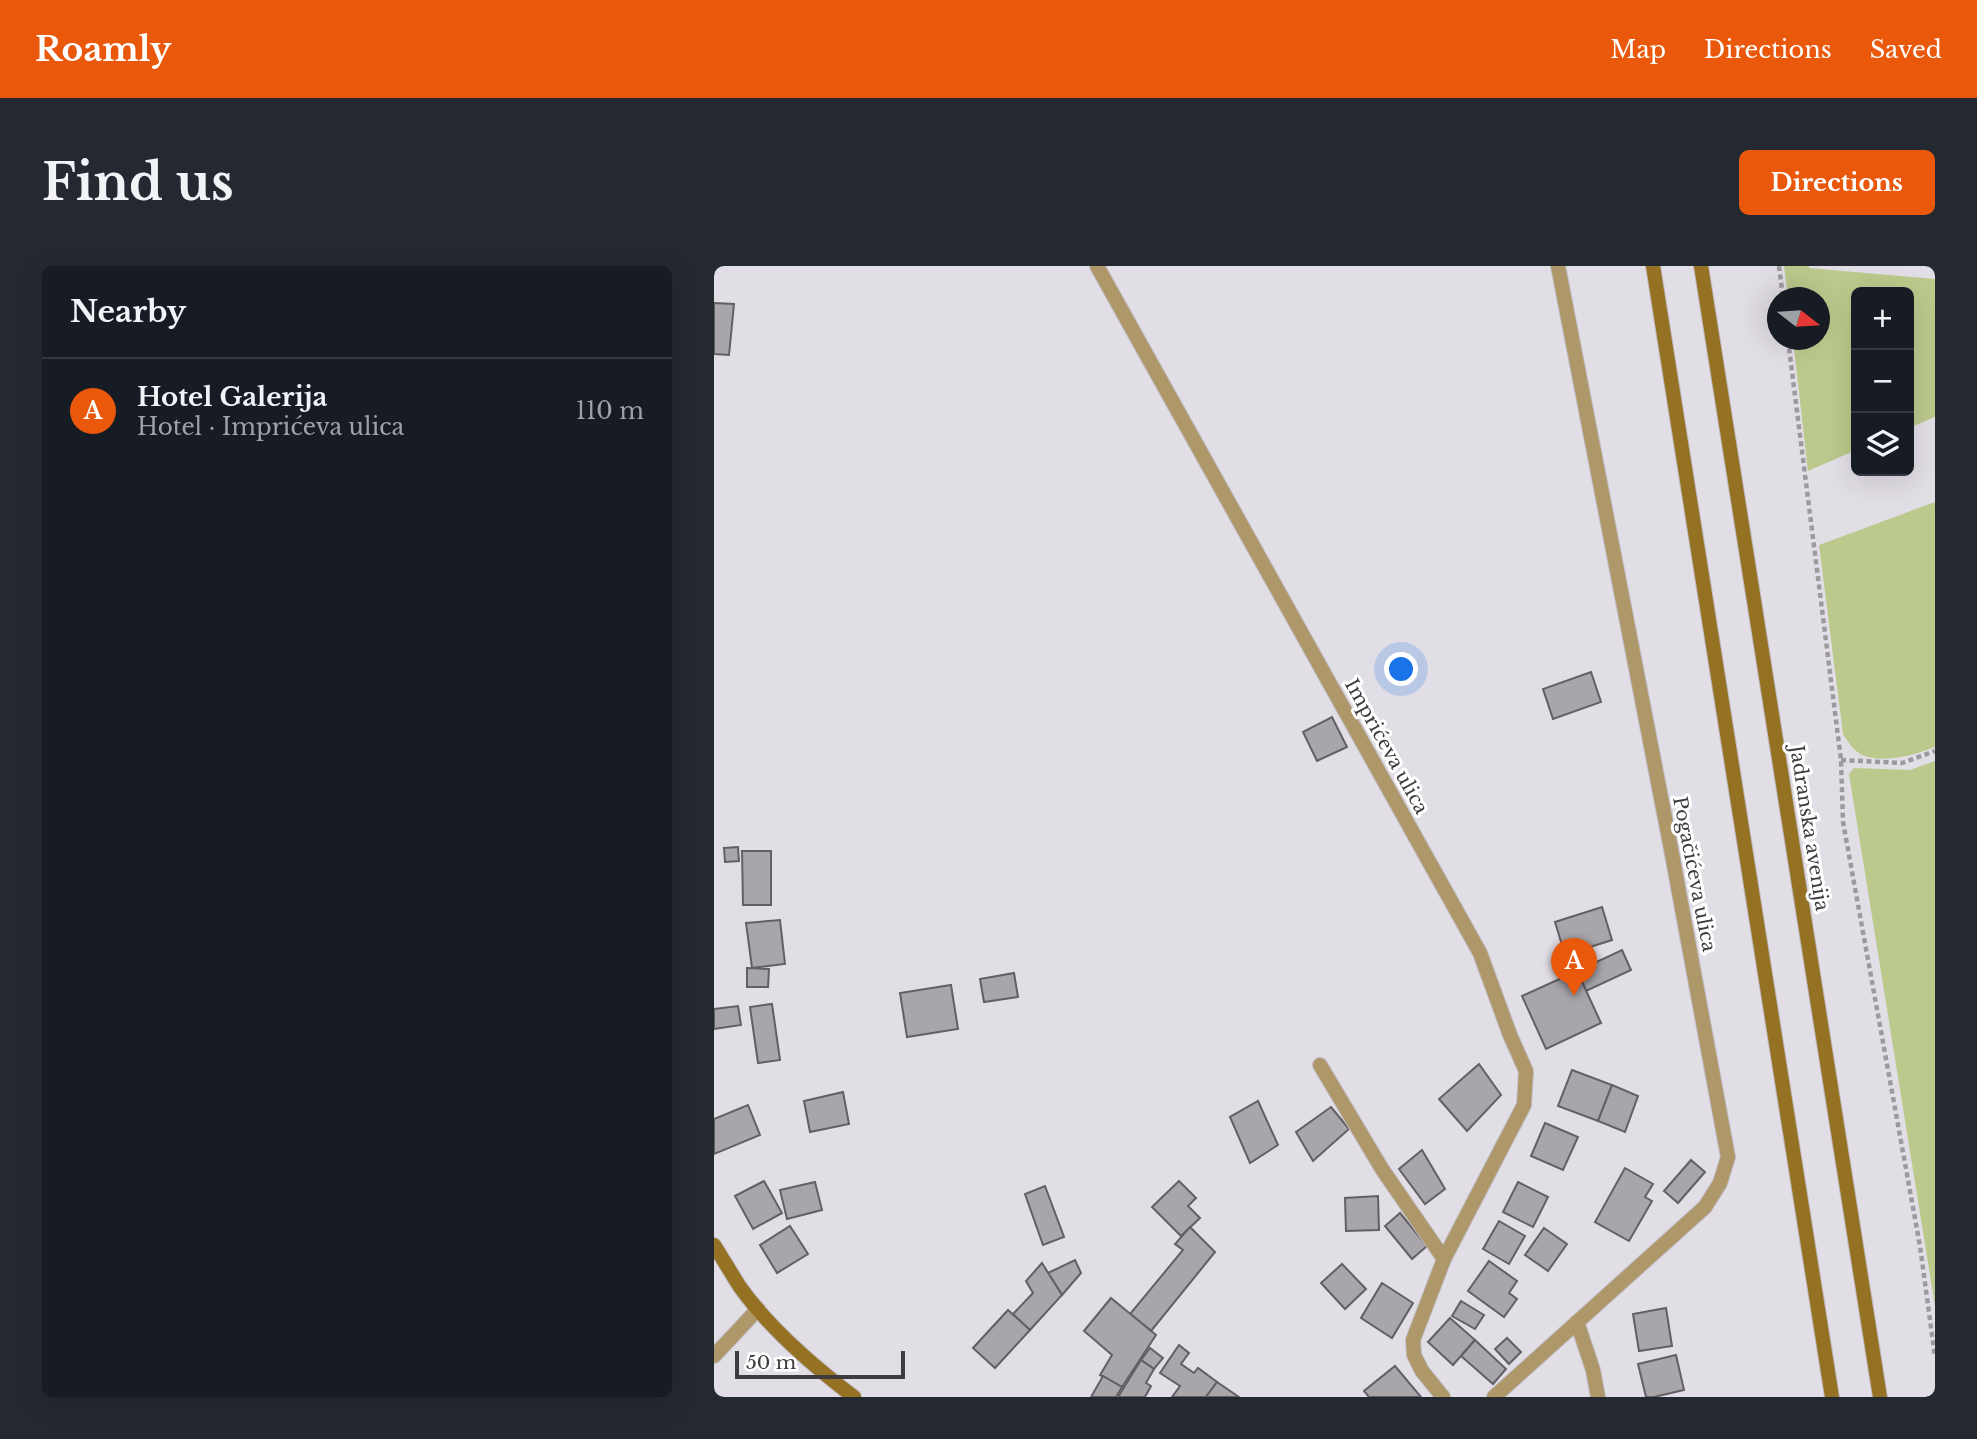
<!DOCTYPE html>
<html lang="en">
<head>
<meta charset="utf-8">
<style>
	body { margin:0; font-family:"Libre Baskerville",serif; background:#242831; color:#f1f3f6 }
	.controls { position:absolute; right:21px; top:21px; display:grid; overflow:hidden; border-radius:10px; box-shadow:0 7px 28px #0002 }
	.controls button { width:63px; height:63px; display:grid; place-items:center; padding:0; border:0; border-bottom:2px solid #363941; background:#171b24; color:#f1f3f6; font:35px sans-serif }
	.compass { position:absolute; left:1053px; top:21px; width:63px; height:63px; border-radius:50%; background:#171b24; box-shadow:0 7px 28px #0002; rotate:107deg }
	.scale { position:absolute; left:21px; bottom:18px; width:170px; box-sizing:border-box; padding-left:7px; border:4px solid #3e3c3f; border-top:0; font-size:19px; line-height:24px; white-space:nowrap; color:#3e3c3f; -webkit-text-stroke:5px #fff; paint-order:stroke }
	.you { position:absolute; left:688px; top:404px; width:24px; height:24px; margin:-18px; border:5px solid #fff; border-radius:50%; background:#1a73e8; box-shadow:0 0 0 10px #1a73e833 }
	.badge { display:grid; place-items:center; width:46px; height:46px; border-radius:50%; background:#ea580c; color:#fff; font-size:23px; font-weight:700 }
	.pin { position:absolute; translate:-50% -58px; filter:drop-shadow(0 2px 4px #0008) }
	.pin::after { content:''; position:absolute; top:37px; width:24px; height:21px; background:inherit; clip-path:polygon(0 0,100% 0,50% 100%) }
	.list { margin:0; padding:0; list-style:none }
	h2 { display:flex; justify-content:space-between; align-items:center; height:91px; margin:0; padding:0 28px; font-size:30px }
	h2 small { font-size:23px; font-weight:400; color:#9ea1a6 }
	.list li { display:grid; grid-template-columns:46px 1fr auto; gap:21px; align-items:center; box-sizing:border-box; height:105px; padding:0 28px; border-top:2px solid #363941 }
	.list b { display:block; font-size:26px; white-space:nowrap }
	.list p { margin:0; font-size:23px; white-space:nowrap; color:#9ea1a6 }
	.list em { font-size:23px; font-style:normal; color:#9ea1a6 }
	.icon { flex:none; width:38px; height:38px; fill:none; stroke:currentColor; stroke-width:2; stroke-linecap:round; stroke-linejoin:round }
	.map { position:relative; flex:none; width:1221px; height:1131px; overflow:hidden; border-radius:10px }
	header { display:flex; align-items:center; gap:42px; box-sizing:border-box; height:98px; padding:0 35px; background:#ea580c; color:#fff }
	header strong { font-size:33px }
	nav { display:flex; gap:38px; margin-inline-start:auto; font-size:24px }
	.intro { display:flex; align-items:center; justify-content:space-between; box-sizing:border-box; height:168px; padding:0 42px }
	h1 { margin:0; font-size:49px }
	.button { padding:18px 32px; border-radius:10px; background:#ea580c; color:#fff; font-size:24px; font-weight:700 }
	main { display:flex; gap:42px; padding:0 42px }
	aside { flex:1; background:#171b24; border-radius:10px; box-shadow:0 7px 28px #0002 }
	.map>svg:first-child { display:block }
</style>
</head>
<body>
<header>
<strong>Roamly</strong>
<nav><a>Map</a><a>Directions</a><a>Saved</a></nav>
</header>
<div class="intro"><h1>Find us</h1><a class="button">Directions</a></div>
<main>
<aside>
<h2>Nearby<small></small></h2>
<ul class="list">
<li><span class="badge">A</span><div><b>Hotel Galerija</b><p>Hotel · Imprićeva ulica</p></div><em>110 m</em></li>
</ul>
</aside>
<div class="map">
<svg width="1221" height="1131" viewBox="0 0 1221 1131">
	<rect width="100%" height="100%" fill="#e2dee5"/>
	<g fill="#bbc98c">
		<path d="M 1070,0 L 1095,0 L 1095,2 L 1221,13 L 1221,151 L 1195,162 L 1195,26 L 1142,26 L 1142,184 L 1094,205 L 1079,74 L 1106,74 L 1106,32 L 1074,31 Z"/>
		<path d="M 1221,236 L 1221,481 C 1201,489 1168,498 1148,489 C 1139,484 1134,476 1129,468 L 1105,279 Z"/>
		<path d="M 1221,495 L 1221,1040 L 1135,508 L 1140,502 L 1196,504 Z"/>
	</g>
	<g fill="#a8a5ab" stroke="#625f65" stroke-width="2">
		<path d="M 0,37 L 20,38 L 15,89 L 0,88 Z"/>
		<path d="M 877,406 L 887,436 L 839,453 L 829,423 Z"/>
		<path d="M 618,451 L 633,481 L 603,495 L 589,466 Z"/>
		<path d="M 24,581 L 25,595 L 11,596 L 10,582 Z"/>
		<path d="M 28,585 L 57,585 L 57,639 L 29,639 Z"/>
		<path d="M 888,641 L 898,674 L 851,689 L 841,656 Z"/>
		<path d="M 66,654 L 71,698 L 38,702 L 32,657 Z"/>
		<path d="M 908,684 L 917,704 L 872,725 L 863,705 Z"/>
		<path d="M 33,702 L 55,703 L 54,721 L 33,721 Z"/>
		<path d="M 863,705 L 887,757 L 832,783 L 808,730 Z"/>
		<path d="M 300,707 L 304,731 L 270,736 L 266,713 Z"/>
		<path d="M 237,719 L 244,763 L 193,771 L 186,727 Z"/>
		<path d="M 58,738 L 66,794 L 44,797 L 36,741 Z"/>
		<path d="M 24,740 L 27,759 L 0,763 L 0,743 Z"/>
		<path d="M 765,798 L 787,829 L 753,865 L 725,833 Z"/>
		<path d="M 858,804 L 898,819 L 884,855 L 844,840 Z"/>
		<path d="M 898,819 L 924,830 L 911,866 L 884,855 Z"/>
		<path d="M 129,826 L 135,858 L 96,866 L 90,835 Z"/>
		<path d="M 544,835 L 564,879 L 536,897 L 516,851 Z"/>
		<path d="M 34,839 L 46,869 L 0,888 L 0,853 Z"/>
		<path d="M 617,841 L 635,863 L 599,895 L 582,866 Z"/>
		<path d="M 831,857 L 864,871 L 849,904 L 817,890 Z"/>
		<path d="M 708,884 L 731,923 L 711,938 L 685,903 Z"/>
		<path d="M 977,894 L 991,906 L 964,937 L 950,925 Z"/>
		<path d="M 911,902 L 939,918 L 931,931 L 938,935 L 915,975 L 881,956 Z"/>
		<path d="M 50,915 L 68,947 L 39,963 L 21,930 Z"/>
		<path d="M 465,915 L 482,932 L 474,940 L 486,952 L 467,970 L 438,941 Z"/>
		<path d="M 101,916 L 108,944 L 73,953 L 66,924 Z"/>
		<path d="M 804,916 L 834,931 L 819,961 L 789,946 Z"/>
		<path d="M 331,920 L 350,971 L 329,979 L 311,928 Z"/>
		<path d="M 664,930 L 665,964 L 632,965 L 631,932 Z"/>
		<path d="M 686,947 L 713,980 L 698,993 L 671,960 Z"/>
		<path d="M 785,955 L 811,970 L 795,998 L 769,983 Z"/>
		<path d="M 76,960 L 94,988 L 63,1007 L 46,979 Z"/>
		<path d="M 476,961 L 501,986 L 437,1065 L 416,1048 L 469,984 L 461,978 Z"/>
		<path d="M 830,962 L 853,978 L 834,1005 L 811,989 Z"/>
		<path d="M 361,994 L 367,1007 L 348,1029 L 334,1007 Z"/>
		<path d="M 775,995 L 803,1015 L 795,1027 L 803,1033 L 790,1051 L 754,1025 Z"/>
		<path d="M 328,997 L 348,1029 L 316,1064 L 299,1048 L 319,1027 L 312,1015 Z"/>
		<path d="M 628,998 L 652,1023 L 631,1043 L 607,1017 Z"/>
		<path d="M 668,1017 L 699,1037 L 678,1072 L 647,1052 Z"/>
		<path d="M 397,1032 L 442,1069 L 408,1121 L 386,1109 L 398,1089 L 370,1065 Z"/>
		<path d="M 747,1035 L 770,1049 L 761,1063 L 738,1050 Z"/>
		<path d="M 952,1042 L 958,1080 L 925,1085 L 919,1048 Z"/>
		<path d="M 294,1044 L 316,1064 L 281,1102 L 259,1082 Z"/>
		<path d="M 736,1052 L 761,1074 L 739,1099 L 714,1076 Z"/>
		<path d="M 793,1072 L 807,1086 L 795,1098 L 781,1083 Z"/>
		<path d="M 761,1074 L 792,1103 L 779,1118 L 747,1090 Z"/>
		<path d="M 465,1079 L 475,1087 L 467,1098 L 480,1107 L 484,1102 L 503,1116 L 492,1131 L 458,1131 L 466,1120 L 446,1107 Z"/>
		<path d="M 436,1082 L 449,1092 L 440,1103 L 427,1094 Z"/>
		<path d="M 962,1089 L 970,1124 L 940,1131 L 932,1131 L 924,1098 Z"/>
		<path d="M 427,1094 L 440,1103 L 432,1117 L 437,1120 L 431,1131 L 404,1131 Z"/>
		<path d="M 681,1100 L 707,1131 L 655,1131 L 650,1125 Z"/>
		<path d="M 389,1110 L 408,1121 L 402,1131 L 377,1131 Z"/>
		<path d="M 503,1116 L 525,1131 L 492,1131 Z"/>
	</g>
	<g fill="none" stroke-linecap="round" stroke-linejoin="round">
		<defs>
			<g id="street">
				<path d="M 383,0 L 766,687 L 796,769 L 812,805 L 810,839 L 730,993 L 699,1074 L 700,1089 L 708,1105 L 729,1131"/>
				<path d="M 606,799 L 668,903 L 730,993"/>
				<path d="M 863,1056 L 879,1104 L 884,1131"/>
				<path d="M 0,1090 L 44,1043"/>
				<path d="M 780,1131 L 991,941 L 1006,917 L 1014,891 L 957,583 L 844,0"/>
			</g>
			<g id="secondary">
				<path d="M 939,0 L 1118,1131"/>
				<path d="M 987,0 L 1166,1131"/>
				<path d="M 0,979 C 9,993 17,1007 26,1021 C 56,1063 99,1100 140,1131"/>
			</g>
		</defs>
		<use href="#street" stroke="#bebac0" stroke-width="16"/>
		<use href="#secondary" stroke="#bebac0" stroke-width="16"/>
		<g stroke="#9d9a9f" stroke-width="4.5" stroke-dasharray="5 3.5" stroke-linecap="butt">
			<path d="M 1065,0 L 1069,32"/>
			<path d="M 1074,74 L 1127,494 L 1129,556 L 1206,980 L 1221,1091"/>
			<path d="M 1127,494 L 1188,497 L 1221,485"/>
		</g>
		<use href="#street" stroke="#ae9769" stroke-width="14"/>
		<use href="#secondary" stroke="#957223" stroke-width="14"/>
	</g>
	<g text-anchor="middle" stroke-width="6" stroke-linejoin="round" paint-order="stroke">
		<g font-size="19" fill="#3e3c3f" stroke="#fff">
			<text transform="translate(673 480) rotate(61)" y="7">Imprićeva ulica</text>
			<text transform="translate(1096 562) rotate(81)" y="7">Jadranska avenija</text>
			<text transform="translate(981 608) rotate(79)" y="7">Pogačićeva ulica</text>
		</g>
	</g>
</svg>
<div class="controls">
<button>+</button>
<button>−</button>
<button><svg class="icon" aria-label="layers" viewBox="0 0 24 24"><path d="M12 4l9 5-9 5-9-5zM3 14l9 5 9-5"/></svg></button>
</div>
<svg class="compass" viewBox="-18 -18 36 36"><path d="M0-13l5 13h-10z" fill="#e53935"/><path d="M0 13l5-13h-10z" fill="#9ea1a6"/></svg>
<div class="scale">50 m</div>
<div class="you"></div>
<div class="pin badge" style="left:860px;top:730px">A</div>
</div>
</main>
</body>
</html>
